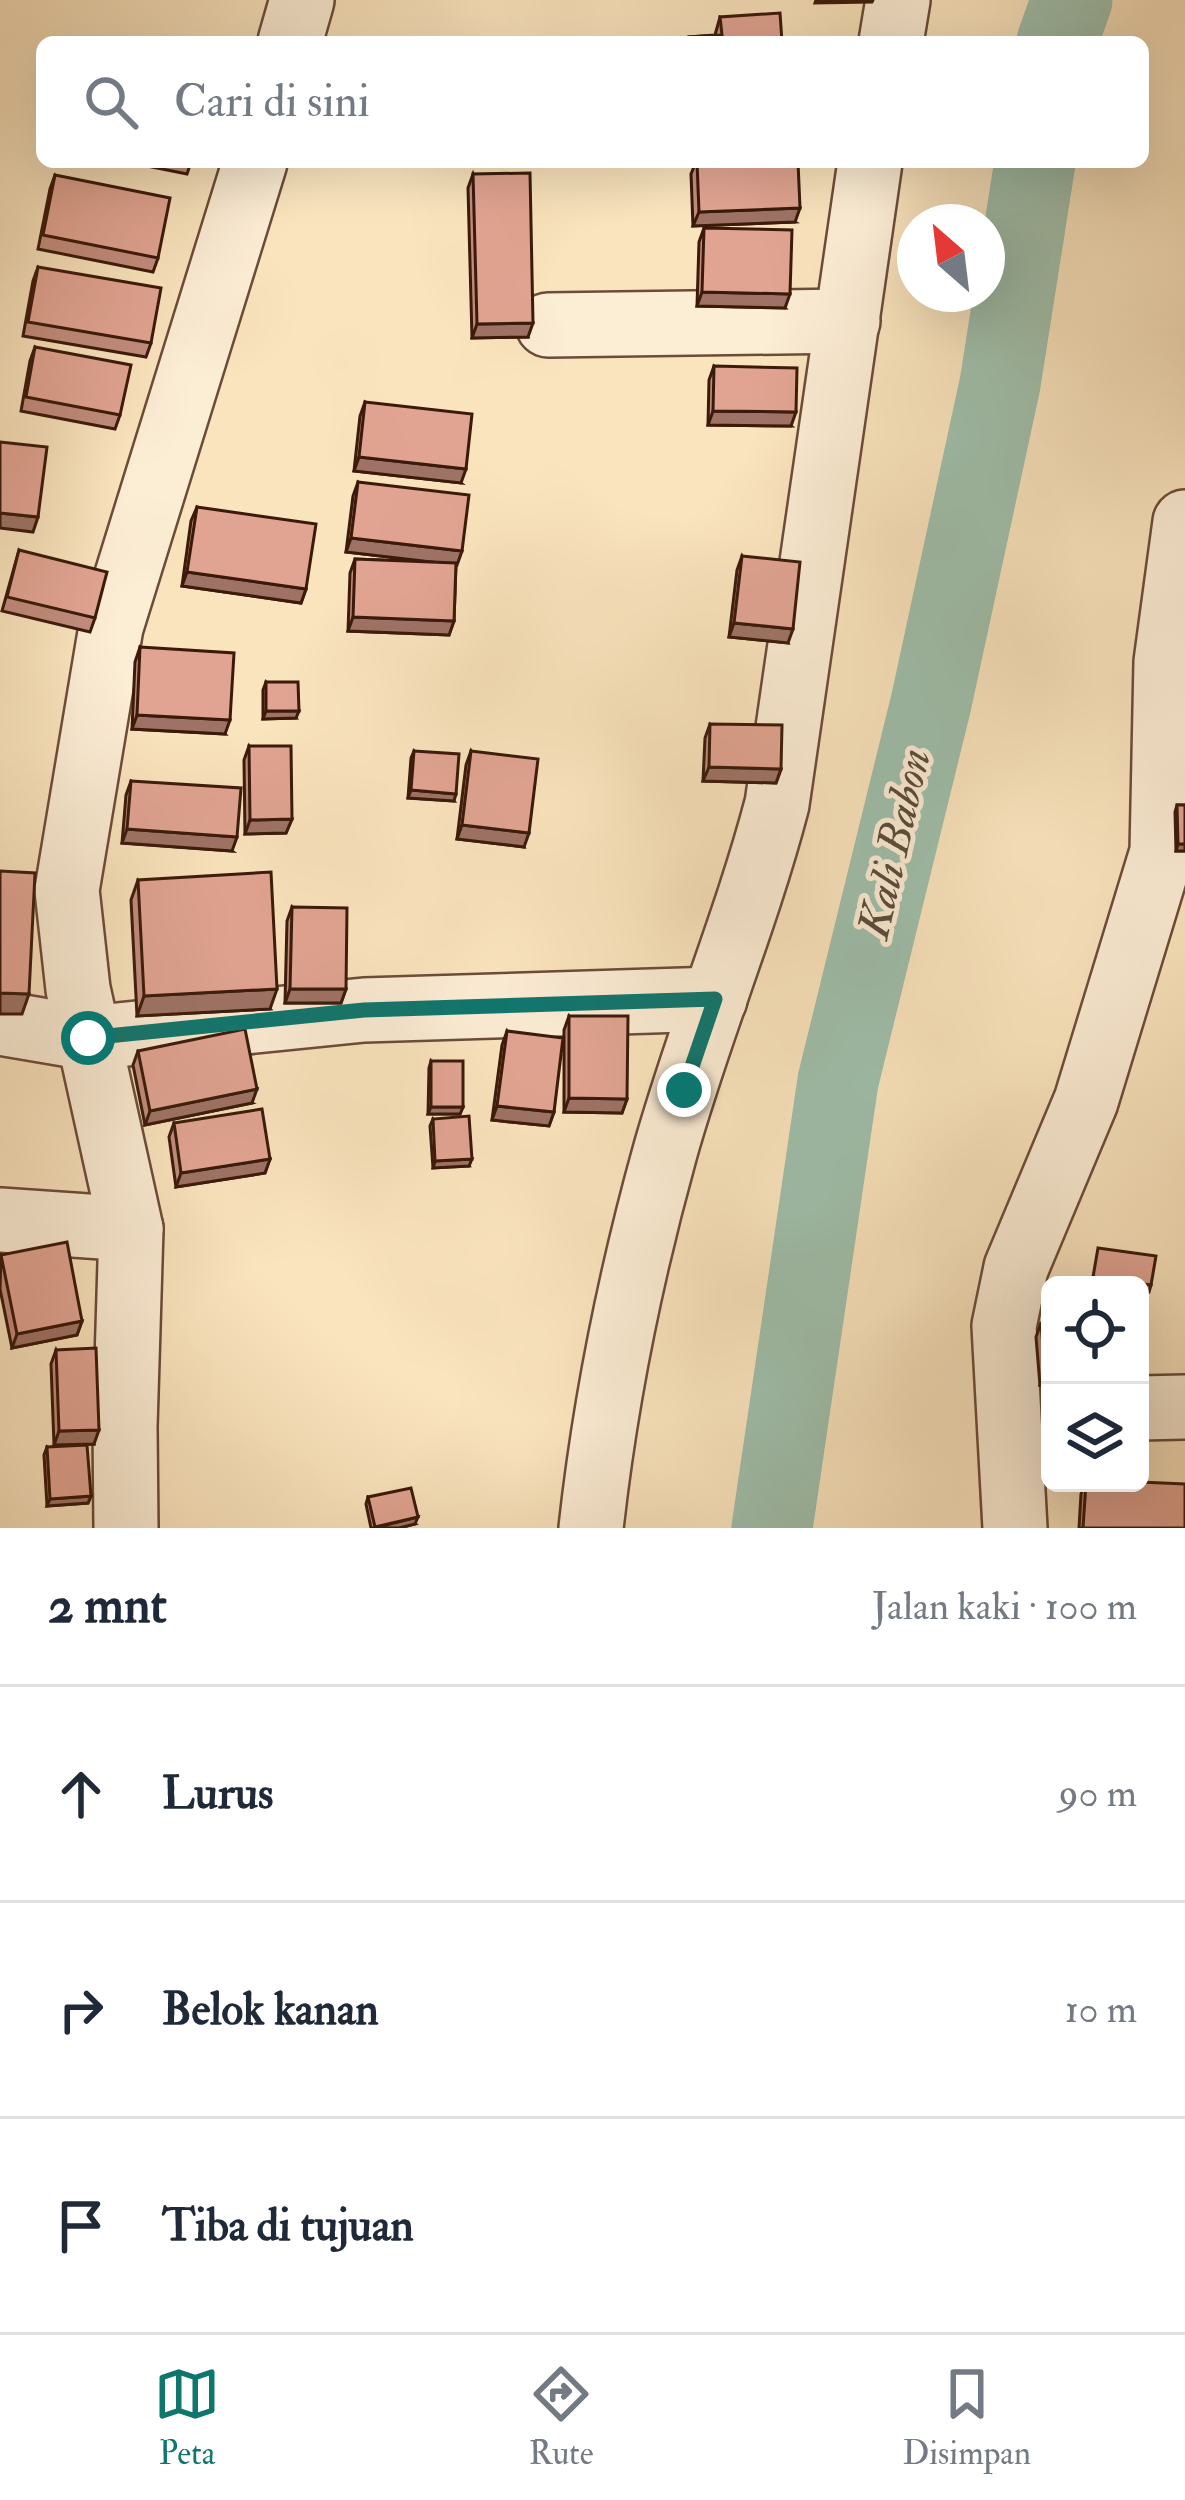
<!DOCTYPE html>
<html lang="id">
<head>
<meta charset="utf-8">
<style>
	body { margin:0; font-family:"IM FELL Double Pica",serif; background:#f6f6f7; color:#1f2937 }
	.controls { position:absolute; right:36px; bottom:36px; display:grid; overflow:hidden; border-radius:18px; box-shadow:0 12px 48px #0002 }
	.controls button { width:108px; height:108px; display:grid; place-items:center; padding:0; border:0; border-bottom:3px solid #e0e1e3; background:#fff; color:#1f2937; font:60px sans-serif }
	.compass { position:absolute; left:897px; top:204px; width:108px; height:108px; border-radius:50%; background:#fff; box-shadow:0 12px 48px #0002; rotate:332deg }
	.stop { position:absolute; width:36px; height:36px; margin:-27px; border:9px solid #0f766e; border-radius:50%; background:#fff }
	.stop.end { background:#0f766e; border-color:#fff; box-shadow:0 3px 12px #0008 }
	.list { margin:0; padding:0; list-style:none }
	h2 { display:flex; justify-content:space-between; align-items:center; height:156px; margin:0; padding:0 48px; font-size:51px }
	h2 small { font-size:39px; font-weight:400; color:#747a83 }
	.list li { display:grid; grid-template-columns:78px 1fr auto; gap:36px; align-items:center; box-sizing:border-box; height:216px; padding:0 48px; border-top:3px solid #e0e1e3 }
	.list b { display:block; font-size:45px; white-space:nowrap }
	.list em { font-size:39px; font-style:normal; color:#747a83 }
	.icon { flex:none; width:66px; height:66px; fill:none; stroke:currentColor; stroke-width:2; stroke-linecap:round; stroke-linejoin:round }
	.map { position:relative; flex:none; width:1185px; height:1528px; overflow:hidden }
	.search { position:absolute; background:#fff; box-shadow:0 12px 48px #0002; left:36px; right:36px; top:36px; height:132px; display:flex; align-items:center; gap:30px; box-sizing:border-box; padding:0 42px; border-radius:18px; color:#747a83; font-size:45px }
	.sheet { height:804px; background:#fff }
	nav { display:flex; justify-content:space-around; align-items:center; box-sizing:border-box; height:168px; border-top:3px solid #e0e1e3; background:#fff; font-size:33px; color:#747a83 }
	nav a { display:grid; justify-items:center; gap:6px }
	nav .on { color:#0f766e }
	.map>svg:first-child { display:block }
</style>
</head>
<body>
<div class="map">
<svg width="1185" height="1528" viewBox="0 0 1185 1528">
	<rect width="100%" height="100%" fill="#fae4be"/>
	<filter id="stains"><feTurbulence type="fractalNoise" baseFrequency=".00167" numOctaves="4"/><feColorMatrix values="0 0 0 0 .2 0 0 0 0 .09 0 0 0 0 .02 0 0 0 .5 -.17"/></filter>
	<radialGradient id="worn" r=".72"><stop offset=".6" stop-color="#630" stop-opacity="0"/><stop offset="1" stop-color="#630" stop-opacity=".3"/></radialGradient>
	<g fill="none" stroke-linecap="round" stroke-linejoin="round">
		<g stroke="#9fbfac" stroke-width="81">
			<path d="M 1057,42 L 1072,0"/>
			<path d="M 772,1528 L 838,1081 L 931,703 L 1000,384 L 1035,162"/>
		</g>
		<defs>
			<g id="minor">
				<path d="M 290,42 L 302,0"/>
				<path d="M 891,42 L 898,0"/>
				<path d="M 548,325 L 848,321"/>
				<path d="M 0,1023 L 88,1038 L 364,1010 L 715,999"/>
				<path d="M 0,1220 L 131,1229"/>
				<path d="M 1140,1408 L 1185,1407"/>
				<path d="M 126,1528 L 125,1427 L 131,1229 L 78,989 L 67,890 L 111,627 L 255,162"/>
				<path d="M 591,1528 C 605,1402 631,1274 665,1152 C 698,1034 746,922 777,804 L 870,162"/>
				<path d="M 1015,1528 L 1004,1326 L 1016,1268 L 1086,1101 L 1162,852 L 1166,662 L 1185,522"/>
			</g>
		</defs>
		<use href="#minor" stroke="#6b4c37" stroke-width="68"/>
		<use href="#minor" stroke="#fcedd5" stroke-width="63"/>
	</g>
	<g fill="#c28d7e" stroke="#3b1a0a" stroke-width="3">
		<path d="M 720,17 L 782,42 L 688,42 L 689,37 L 715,35 Z"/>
		<path d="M 127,162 L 191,162 L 187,174 Z"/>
		<path d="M 696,162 L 795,222 L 693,226 L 691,174 Z"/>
		<path d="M 473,174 L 528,337 L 472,338 L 468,188 Z"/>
		<path d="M 55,175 L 158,258 L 153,272 L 38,249 L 50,189 Z"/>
		<path d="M 704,228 L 785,308 L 697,306 L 699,242 Z"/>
		<path d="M 38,267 L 151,343 L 146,357 L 23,336 L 33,281 Z"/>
		<path d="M 35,347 L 120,415 L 115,429 L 21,411 L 30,361 Z"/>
		<path d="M 714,366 L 791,426 L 708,425 L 709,380 Z"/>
		<path d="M 365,402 L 461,483 L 354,471 L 360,416 Z"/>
		<path d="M 358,482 L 456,565 L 454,621 L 449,635 L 348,631 L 350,573 L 355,559 L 433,562 L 346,552 L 353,496 Z"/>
		<path d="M 197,507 L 306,589 L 301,603 L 182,586 L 191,521 Z"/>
		<path d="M 19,550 L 95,618 L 90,632 L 2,611 Z"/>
		<path d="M 742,556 L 788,643 L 729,637 L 737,570 Z"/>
		<path d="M 140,647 L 225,734 L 132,729 L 135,662 Z"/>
		<path d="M 266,682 L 296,718 L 263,719 L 263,690 Z"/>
		<path d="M 710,724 L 781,769 L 776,783 L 703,781 L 705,738 Z"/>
		<path d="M 249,746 L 292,819 L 286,833 L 245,834 L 244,760 Z"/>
		<path d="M 414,751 L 454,801 L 408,798 L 411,758 Z"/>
		<path d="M 471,751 L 524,847 L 457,839 L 466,765 Z"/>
		<path d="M 131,781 L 232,851 L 122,843 L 126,795 Z"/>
		<path d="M 1177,805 L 1185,805 L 1185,851 L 1176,851 L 1175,812 Z"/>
		<path d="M 138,880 L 270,1009 L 137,1016 L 131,900 Z"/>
		<path d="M 292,907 L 346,989 L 341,1003 L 285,1003 L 287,921 Z"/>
		<path d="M 569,1016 L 627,1099 L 622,1113 L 564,1112 L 564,1030 Z"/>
		<path d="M 507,1031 L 554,1112 L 549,1126 L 492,1120 L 502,1045 Z"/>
		<path d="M 138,1051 L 252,1103 L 145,1125 L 133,1065 Z"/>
		<path d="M 431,1061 L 463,1107 L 460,1114 L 428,1114 L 429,1068 Z"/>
		<path d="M 433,1119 L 469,1166 L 433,1168 L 430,1126 Z"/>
		<path d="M 174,1123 L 270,1159 L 265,1173 L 176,1187 L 169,1137 Z"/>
		<path d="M 1,1255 L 82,1321 L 77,1335 L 12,1348 L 0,1289 Z"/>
		<path d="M 1041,1323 L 1050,1385 L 1040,1385 L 1036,1337 Z"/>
		<path d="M 56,1350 L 94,1444 L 54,1445 L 51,1364 Z"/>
		<path d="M 47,1447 L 91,1496 L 88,1503 L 47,1506 L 44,1455 Z"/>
		<path d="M 1085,1483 L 1140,1483 L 1185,1528 L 1079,1528 L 1081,1494 Z"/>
		<path d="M 368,1497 L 415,1524 L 399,1528 L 371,1528 L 366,1504 Z"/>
	</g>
	<g fill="#9e7366" stroke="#3b1a0a" stroke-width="3">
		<path d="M 816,0 L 873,0 L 872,2 L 815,3 Z"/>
		<path d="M 800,208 L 795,222 L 693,226 L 699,212 Z"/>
		<path d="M 702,292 L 790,294 L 785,308 L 697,306 Z"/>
		<path d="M 533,323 L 528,337 L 472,338 L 477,324 Z"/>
		<path d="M 713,411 L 796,412 L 791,426 L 708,425 Z"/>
		<path d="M 359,457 L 466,469 L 461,483 L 354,471 Z"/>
		<path d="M 0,513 L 38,517 L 33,532 L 0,528 Z"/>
		<path d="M 351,538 L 462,551 L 457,565 L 346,552 Z"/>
		<path d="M 187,572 L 306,589 L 301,603 L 182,586 Z"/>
		<path d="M 353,617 L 454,621 L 449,635 L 348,631 Z"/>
		<path d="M 734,623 L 793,629 L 788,643 L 729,637 Z"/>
		<path d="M 266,711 L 299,711 L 296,718 L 263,719 Z"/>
		<path d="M 137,715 L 230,720 L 225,734 L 132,729 Z"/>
		<path d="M 709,767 L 781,769 L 776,783 L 703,781 Z"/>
		<path d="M 411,790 L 456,794 L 454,801 L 408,798 Z"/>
		<path d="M 292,819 L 286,833 L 245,834 L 250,820 Z"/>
		<path d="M 462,825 L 529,833 L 524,847 L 457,839 Z"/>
		<path d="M 127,829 L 237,837 L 232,851 L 122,843 Z"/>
		<path d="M 1178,844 L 1185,844 L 1185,851 L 1176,851 Z"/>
		<path d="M 277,989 L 270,1009 L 137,1016 L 144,996 Z"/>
		<path d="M 290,989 L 346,989 L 341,1003 L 285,1003 Z"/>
		<path d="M 0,993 L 29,994 L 22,1014 L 0,1014 Z"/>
		<path d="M 257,1089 L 252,1103 L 145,1125 L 150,1111 Z"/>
		<path d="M 569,1098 L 627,1099 L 622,1113 L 564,1112 Z"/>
		<path d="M 497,1106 L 554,1112 L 549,1126 L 492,1120 Z"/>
		<path d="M 431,1107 L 463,1107 L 460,1114 L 428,1114 Z"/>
		<path d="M 270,1159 L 265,1173 L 176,1187 L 181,1173 Z"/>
		<path d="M 472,1159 L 469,1166 L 433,1168 L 435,1161 Z"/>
		<path d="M 1093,1277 L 1151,1285 L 1149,1292 L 1140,1291 L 1140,1285 L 1091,1285 Z"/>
		<path d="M 82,1321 L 77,1335 L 12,1348 L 17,1334 Z"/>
		<path d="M 1045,1371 L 1050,1371 L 1050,1385 L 1040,1385 Z"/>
		<path d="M 99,1430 L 94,1444 L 54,1445 L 59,1431 Z"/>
		<path d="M 91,1496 L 88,1503 L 47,1506 L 50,1499 Z"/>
		<path d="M 418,1517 L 415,1524 L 399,1528 L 374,1528 Z"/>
	</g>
	<g fill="#e1a492" stroke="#3b1a0a" stroke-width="3">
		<path d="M 780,13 L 782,42 L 690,42 L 689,37 L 722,35 L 720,17 Z"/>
		<path d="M 697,162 L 798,162 L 800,208 L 699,212 Z"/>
		<path d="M 530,173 L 533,323 L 477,324 L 473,174 Z"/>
		<path d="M 55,175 L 170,198 L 158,258 L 43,235 Z"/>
		<path d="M 704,228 L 792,230 L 790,294 L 702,292 Z"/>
		<path d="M 38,267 L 161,288 L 151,343 L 28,322 Z"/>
		<path d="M 35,347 L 131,365 L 120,415 L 26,397 Z"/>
		<path d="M 714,366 L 797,368 L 796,412 L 713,411 Z"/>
		<path d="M 365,402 L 472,414 L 466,469 L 359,457 Z"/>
		<path d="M 0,442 L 47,447 L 38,517 L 0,513 Z"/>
		<path d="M 358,482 L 469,495 L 462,551 L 351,538 Z"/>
		<path d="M 197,507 L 316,524 L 306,589 L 187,572 Z"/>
		<path d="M 19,550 L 107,572 L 95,618 L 7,597 Z"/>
		<path d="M 742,556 L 800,562 L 793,629 L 734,623 Z"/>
		<path d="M 355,559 L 456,563 L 454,621 L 353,617 Z"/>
		<path d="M 140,647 L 234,653 L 230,720 L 137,715 Z"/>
		<path d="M 266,682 L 298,682 L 299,711 L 266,711 Z"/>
		<path d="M 710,724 L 782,725 L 781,769 L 709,767 Z"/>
		<path d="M 249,746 L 291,746 L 292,819 L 250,820 Z"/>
		<path d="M 414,751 L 459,754 L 456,794 L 411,790 Z"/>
		<path d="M 471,751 L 538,759 L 529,833 L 462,825 Z"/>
		<path d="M 131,781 L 241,788 L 237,837 L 127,829 Z"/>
		<path d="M 1177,805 L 1185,805 L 1185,844 L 1178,844 Z"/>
		<path d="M 0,871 L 35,873 L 29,994 L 0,993 Z"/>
		<path d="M 271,872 L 277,989 L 144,996 L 138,880 Z"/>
		<path d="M 292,907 L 347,908 L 346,989 L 290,989 Z"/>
		<path d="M 569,1016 L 628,1016 L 627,1099 L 569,1098 Z"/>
		<path d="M 245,1029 L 257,1089 L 150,1111 L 138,1051 Z"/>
		<path d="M 507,1031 L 563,1038 L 554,1112 L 497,1106 Z"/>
		<rect x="431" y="1061" width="32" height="46"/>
		<path d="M 262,1109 L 270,1159 L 181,1173 L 174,1123 Z"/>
		<path d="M 469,1116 L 472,1159 L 435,1161 L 433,1119 Z"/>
		<path d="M 67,1242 L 82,1321 L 17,1334 L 1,1255 Z"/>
		<path d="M 1098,1248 L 1156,1256 L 1151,1285 L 1093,1277 Z"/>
		<path d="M 1050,1322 L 1050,1371 L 1045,1371 L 1041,1323 Z"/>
		<path d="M 96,1348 L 99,1430 L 59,1431 L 56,1350 Z"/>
		<path d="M 87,1445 L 91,1496 L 50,1499 L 47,1447 Z"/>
		<path d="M 1140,1482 L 1185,1484 L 1185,1528 L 1083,1528 L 1086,1483 Z"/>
		<path d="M 411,1488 L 418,1517 L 375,1527 L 368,1497 Z"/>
	</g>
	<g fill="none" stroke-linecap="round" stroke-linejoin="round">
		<path stroke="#0f766e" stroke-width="15" d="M 88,1038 L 364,1010 L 715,999 L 684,1090"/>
	</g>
	<g text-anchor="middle" stroke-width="10" stroke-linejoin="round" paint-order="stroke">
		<g font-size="45" font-style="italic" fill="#594c3b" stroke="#fcedd5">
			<text transform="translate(893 843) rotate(-77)" y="16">Kali Babon</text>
		</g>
	</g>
	<rect width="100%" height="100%" filter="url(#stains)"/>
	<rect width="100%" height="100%" fill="url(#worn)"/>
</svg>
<div class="controls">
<button><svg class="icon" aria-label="locate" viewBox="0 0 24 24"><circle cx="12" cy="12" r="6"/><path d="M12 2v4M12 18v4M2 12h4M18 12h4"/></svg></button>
<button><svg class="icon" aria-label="layers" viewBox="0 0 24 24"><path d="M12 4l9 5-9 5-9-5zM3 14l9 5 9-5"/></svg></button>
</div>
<svg class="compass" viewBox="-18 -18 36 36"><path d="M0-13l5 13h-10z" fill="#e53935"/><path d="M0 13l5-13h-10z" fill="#747a83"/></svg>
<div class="stop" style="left:88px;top:1038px"></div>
<div class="stop end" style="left:684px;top:1090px"></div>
<div class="search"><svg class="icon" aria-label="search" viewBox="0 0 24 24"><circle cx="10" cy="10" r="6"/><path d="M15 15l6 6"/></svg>Cari di sini</div>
</div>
<section class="sheet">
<h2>2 mnt<small>Jalan kaki · 100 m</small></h2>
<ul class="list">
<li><svg class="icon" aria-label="ahead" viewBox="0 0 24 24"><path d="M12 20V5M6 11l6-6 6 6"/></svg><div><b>Lurus</b></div><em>90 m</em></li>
<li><svg class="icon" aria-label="right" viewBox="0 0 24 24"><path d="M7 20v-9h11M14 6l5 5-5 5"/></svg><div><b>Belok kanan</b></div><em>10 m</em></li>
<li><svg class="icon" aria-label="arrive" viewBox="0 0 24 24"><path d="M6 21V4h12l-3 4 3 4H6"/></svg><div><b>Tiba di tujuan</b></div></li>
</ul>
</section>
<nav>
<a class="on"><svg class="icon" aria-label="map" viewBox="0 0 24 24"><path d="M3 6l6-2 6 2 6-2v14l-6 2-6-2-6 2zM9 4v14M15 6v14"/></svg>Peta</a>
<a><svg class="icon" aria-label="directions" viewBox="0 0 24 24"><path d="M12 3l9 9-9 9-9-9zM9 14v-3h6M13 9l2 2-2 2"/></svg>Rute</a>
<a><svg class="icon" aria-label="saved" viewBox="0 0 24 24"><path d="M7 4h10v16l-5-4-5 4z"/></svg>Disimpan</a>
</nav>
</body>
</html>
